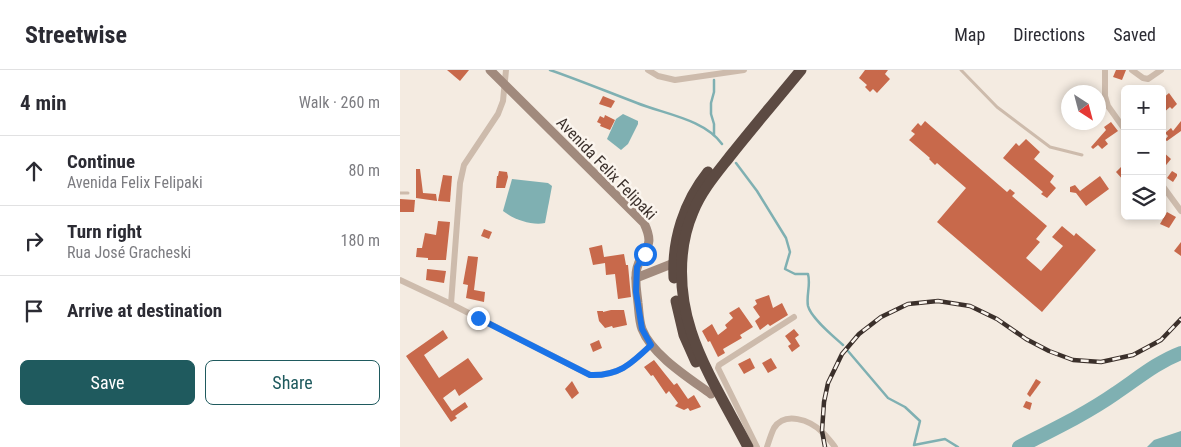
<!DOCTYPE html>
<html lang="en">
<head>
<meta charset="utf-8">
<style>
	body { margin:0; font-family:"Roboto Condensed",sans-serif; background:#f2f2f3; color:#2b2b33 }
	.controls { position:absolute; right:15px; top:15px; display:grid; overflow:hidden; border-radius:8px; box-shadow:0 2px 8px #0003 }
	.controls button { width:45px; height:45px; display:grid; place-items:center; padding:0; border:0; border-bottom:1px solid #e1e1e2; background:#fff; color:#2b2b33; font:25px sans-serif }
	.compass { position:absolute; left:661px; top:15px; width:45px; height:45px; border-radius:50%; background:#fff; box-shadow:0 2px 8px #0003; rotate:144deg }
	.stop { position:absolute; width:15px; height:15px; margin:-11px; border:4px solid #1a73e8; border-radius:50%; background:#fff }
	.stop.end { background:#1a73e8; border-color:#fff; box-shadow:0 1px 5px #0008 }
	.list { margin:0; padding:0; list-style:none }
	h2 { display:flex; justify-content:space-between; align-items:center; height:65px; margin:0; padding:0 20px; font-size:21px }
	h2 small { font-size:16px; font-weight:400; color:#7c7c81 }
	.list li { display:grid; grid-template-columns:32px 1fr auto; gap:15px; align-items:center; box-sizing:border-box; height:70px; padding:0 20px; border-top:1px solid #e1e1e2 }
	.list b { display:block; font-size:19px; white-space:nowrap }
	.list p { margin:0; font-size:16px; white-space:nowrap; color:#7c7c81 }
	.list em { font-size:16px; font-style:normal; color:#7c7c81 }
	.actions { display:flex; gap:10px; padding:15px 20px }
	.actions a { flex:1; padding:11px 0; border:1px solid #1f5a5e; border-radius:8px; text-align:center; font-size:18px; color:#1f5a5e }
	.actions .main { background:#1f5a5e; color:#fff }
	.icon { flex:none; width:28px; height:28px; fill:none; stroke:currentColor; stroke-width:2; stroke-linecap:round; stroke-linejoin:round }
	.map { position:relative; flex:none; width:781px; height:377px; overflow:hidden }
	header { display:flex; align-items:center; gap:30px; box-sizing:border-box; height:70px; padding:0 25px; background:#fff; border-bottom:1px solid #e1e1e2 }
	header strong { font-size:24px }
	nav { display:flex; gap:28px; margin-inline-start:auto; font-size:18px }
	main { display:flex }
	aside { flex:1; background:#fff }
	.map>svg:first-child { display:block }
</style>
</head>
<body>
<header>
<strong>Streetwise</strong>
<nav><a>Map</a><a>Directions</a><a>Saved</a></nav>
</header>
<main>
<aside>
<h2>4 min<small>Walk · 260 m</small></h2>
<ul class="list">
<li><svg class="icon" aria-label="ahead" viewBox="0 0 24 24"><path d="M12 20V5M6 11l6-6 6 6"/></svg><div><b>Continue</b><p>Avenida Felix Felipaki</p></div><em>80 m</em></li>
<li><svg class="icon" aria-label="right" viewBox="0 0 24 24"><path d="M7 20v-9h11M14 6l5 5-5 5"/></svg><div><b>Turn right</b><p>Rua José Gracheski</p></div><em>180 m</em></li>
<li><svg class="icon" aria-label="arrive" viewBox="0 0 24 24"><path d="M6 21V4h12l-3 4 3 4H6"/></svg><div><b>Arrive at destination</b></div></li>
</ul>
<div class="actions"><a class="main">Save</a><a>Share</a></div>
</aside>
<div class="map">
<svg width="781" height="377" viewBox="0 0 781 377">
	<rect width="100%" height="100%" fill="#f4ebe1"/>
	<g fill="#7fb0b2">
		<path d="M 223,44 L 238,51 L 238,54 L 228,74 L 221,80 L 207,69 L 216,49 Z"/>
		<path d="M 112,109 L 148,113 L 152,116 L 145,153 C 132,156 113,149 103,141 Z"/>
		<path d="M 781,361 L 781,377 L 747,377 L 754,370 Z"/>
	</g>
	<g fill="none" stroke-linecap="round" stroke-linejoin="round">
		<g stroke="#7fb0b2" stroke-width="2.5">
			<path d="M 150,0 C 179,10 208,22 237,33 C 264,44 304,49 322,74"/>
			<path d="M 314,10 L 314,22 L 311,33 L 311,44 L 314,54 L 314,65"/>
			<path d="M 336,93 L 357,121 L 386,168 L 390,182 L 385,199 L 395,204 L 408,204 C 411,215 406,225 408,236 C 411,248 433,266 443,275"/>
			<path d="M 448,281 L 488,328 L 505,337 L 520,351 L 514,375 L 545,369 L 558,377"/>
		</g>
		<path stroke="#7fb0b2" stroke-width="14" d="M 619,377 C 652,360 686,344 716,323 C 737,309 757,292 781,283"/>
	</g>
	<g fill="#c8694b">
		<path d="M 47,0 L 69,0 L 60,11 Z"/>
		<path d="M 465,0 L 488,0 L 485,4 L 490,9 L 477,23 L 473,19 L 470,22 L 465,17 L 467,15 L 459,8 Z"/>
		<path d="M 716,0 L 726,0 L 722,10 L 713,7 Z"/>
		<path d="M 769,23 L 777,34 L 772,39 L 770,37 L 762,44 L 762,29 Z"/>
		<path d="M 203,26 L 215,31 L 211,38 L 199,34 Z"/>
		<path d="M 205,45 L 215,50 L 210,60 L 200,56 L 201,54 L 197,52 L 200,46 L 204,48 Z"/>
		<path d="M 525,51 L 607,122 L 610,119 L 615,123 L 612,126 L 647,156 L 636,169 L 640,172 L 626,188 L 641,201 L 663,176 L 652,167 L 662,156 L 674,166 L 676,163 L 696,180 L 642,242 L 537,152 L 566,118 L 537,93 L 535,95 L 529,89 L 530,88 L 509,70 L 515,64 L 511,61 L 518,53 L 521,56 Z"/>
		<path d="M 781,51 L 781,61 L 767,71 L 765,70 L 768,66 L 765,63 L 771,58 L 773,61 Z"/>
		<path d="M 711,52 L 718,61 L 705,70 L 708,74 L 702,79 L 698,75 L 693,79 L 691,77 L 706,60 L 704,57 Z"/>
		<path d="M 626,69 L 640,82 L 634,89 L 654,106 L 650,112 L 656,118 L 647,128 L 641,124 L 643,122 L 603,88 L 616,73 L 619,76 Z"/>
		<path d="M 762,81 L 771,89 L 762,100 Z"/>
		<path d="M 725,93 L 725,112 L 716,102 Z"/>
		<path d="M 16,99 L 20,99 L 23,123 L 36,124 L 37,131 L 16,128 Z"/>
		<path d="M 99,101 L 107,102 L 108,107 L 105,118 L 96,118 L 97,106 L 98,106 Z"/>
		<path d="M 772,101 L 777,104 L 777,106 L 773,112 L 767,108 Z"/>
		<path d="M 43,105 L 52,106 L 50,132 L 38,131 Z"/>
		<path d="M 700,106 L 709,119 L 686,136 L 676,123 L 670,122 L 670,117 L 675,115 L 680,121 Z"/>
		<path d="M 0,129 L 15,130 L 14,142 L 0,142 Z"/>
		<path d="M 767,142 L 776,147 L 769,158 L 760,154 Z"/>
		<path d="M 38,151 L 50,152 L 46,190 L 28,190 L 28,188 L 16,187 L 17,178 L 22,178 L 25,163 L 36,165 Z"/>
		<path d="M 84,159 L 92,162 L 89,169 L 81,166 Z"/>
		<path d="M 781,172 L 781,186 L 774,181 Z"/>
		<path d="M 202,175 L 204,187 L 224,184 L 226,195 L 228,195 L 231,227 L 218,229 L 215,204 L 206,205 L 205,193 L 193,195 L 189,178 Z"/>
		<path d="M 68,186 L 78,187 L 74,220 L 85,222 L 84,232 L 66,228 L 68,215 L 63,214 Z"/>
		<path d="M 27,199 L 46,201 L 44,213 L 26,210 Z"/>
		<path d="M 369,225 L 373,238 L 382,233 L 388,245 L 370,256 L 368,254 L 360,260 L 355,251 L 360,247 L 353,237 L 357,234 L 355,230 Z"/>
		<path d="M 339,237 L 353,257 L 340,265 L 342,268 L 323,279 L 325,283 L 318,287 L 310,271 L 308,272 L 302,261 L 312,254 L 318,265 L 327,258 L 325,255 L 333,248 L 329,243 Z"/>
		<path d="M 211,240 L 224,240 L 227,255 L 213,258 L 212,256 L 205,258 L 199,251 L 197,241 L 203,241 L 203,242 Z"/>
		<path d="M 394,259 L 399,265 L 395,268 L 400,276 L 392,282 L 388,276 L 391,274 L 385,266 Z"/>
		<path d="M 43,260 L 48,268 L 24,285 L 39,308 L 68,288 L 83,309 L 59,326 L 55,319 L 43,328 L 52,341 L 65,332 L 68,337 L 55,346 L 57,348 L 51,352 L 6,286 Z"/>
		<path d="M 199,270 L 202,278 L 193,282 L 190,274 Z"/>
		<path d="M 350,288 L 355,298 L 344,304 L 338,294 Z"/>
		<path d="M 371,288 L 377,298 L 368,303 L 362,293 Z"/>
		<path d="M 254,290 L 265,304 L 274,315 L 277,313 L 288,329 L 294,325 L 301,337 L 290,341 L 288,338 L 284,340 L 275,336 L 278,333 L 269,321 L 266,324 L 253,305 L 251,306 L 244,297 Z"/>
		<path d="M 636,309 L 641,312 L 630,327 L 627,324 Z"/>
		<path d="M 172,311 L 179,323 L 172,329 L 165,319 Z"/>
		<path d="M 626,331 L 632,333 L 630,340 L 623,337 Z"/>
	</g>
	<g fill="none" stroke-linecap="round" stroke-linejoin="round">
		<g stroke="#cdbbac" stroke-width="3">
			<path d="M 561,0 L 597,37 L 650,77 L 682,85"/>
			<path d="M 0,123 L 8,123"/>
		</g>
		<g stroke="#cdbbac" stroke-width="6">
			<path d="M 248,0 L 258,6 L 275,10 L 344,0"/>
			<path d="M 705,0 L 705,26 L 708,36 L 725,60"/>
			<path d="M 732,0 L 743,8 L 748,9 L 761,0"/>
			<path d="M 762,115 L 781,141"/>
			<path d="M 0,210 L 51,234 L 190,305 C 219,306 231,294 251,275"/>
			<path d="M 51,234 L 60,113 L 64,95 L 98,44 L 103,31 L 106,0"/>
			<path d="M 357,377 L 318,298 L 319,295 L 394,247"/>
			<path d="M 367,377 C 369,371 371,364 374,358 C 385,341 410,350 422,362 C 427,366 431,372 435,377"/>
		</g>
		<g stroke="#a18a7d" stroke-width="9">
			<path d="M 90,0 L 244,153 C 256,179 243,176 237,198 C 234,209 237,222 238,233 C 239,241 239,251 242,259 C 252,285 289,308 311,324"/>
			<path d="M 236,208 L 274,193"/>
		</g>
		<g stroke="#5c4a42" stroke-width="11">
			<path d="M 274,208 C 272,170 284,132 308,102"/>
			<path d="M 276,231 L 284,265 L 296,292"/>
			<path d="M 348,377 C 330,342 303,299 291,261 C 279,224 277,179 293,142 C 302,120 317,103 331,85 C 354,56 378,28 401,0"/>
		</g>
		<defs>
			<path id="rail" d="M 425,377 L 422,361 L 424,332 L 428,313 L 442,284 L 459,264 L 481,247 L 508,234 L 538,231 L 570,236 L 597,249 L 626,269 L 649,281 L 673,290 L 701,292 L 733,285 L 761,270 L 781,249"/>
		</defs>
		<use href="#rail" stroke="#3b302b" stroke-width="4.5"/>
		<use href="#rail" stroke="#fbf5ee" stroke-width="2.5" stroke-dasharray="8" stroke-linecap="butt"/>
	</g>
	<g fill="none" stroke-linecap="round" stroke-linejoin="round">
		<path stroke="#1a73e8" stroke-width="6" d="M 78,248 L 190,305 C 219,306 231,294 251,275 L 242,259 L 236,222 L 237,197 L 245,184"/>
	</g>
	<g text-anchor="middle" stroke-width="5" stroke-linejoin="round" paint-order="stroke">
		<g font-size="16" fill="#3b302b" stroke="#fbf5ee">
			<text transform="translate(207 98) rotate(46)" y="6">Avenida Felix Felipaki</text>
		</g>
	</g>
</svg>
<div class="controls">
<button>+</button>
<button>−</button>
<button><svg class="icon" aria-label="layers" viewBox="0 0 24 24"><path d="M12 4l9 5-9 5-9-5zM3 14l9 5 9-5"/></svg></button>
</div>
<svg class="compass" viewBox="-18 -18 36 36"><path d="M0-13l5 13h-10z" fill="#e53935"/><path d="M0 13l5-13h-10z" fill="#7c7c81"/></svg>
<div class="stop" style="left:245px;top:184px"></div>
<div class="stop end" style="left:78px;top:248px"></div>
</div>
</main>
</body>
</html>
